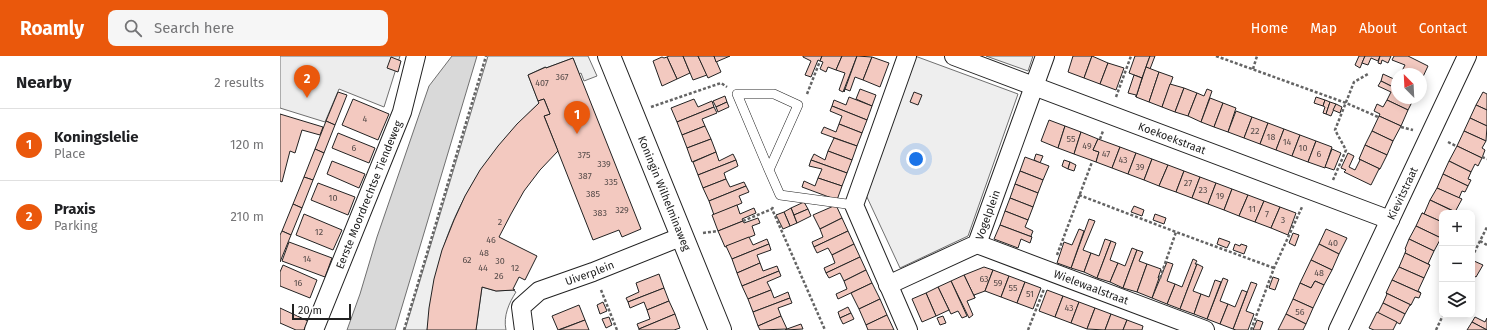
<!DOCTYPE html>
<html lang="en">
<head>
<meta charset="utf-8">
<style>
	body { margin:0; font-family:"Fira Sans",sans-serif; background:#f6f6f6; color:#202124 }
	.controls { position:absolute; right:12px; bottom:12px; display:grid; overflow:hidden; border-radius:8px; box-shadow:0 2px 10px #0003 }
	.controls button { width:36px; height:36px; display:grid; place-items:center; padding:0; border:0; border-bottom:1px solid #e0e0e0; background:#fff; color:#202124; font:20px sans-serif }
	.compass { position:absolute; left:1111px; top:12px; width:36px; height:36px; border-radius:50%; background:#fff; box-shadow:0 2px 10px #0003; rotate:336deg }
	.scale { position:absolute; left:12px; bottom:10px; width:59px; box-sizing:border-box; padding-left:4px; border:2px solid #222; border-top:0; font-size:11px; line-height:14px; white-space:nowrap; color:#222; -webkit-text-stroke:3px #fff; paint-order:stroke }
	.you { position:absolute; left:636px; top:103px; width:14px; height:14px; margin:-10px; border:3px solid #fff; border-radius:50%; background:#1a73e8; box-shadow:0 0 0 6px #1a73e833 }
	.badge { display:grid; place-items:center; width:26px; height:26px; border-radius:50%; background:#ea580c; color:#fff; font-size:13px; font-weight:700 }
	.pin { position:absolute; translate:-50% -33px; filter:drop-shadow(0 1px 2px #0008) }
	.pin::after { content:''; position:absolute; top:21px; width:14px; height:12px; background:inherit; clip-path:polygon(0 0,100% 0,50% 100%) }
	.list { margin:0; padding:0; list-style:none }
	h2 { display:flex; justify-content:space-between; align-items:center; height:52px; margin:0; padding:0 16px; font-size:17px }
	h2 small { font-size:13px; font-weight:400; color:#757577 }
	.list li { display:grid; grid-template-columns:26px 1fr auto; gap:12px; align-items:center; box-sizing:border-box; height:72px; padding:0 16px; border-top:1px solid #e0e0e0 }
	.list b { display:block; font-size:15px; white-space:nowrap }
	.list p { margin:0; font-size:13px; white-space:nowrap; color:#757577 }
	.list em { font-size:13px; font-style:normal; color:#757577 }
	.icon { flex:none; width:22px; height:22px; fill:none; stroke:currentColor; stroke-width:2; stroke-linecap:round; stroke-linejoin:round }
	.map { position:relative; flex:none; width:1207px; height:274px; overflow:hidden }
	header { display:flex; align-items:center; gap:24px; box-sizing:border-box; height:56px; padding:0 20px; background:#ea580c; color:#fff }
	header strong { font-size:19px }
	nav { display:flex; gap:22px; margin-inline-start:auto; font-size:14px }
	.search { width:280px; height:36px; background:#f6f6f6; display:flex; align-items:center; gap:10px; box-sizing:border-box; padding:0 14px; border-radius:8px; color:#757577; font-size:15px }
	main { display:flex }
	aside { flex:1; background:#fff }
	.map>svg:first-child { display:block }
</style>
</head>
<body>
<header>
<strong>Roamly</strong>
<div class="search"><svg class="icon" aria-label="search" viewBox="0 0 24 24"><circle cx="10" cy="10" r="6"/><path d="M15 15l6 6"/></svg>Search here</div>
<nav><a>Home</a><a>Map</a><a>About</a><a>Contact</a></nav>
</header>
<main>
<aside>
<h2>Nearby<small>2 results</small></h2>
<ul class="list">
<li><span class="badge">1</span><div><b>Koningslelie</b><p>Place</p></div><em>120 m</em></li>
<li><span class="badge">2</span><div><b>Praxis</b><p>Parking</p></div><em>210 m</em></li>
</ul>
</aside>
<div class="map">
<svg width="1207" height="274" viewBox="0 0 1207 274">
	<rect width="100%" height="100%" fill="#fff"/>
	<g fill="#eee" stroke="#6f6f6f">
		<path d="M 208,0 L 308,0 L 317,20 L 304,25 L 301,17 L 299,18 L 293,2 L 266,12 L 265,11 L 248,19 L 259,47 C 215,89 181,135 163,193 C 160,202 159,211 157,220 C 154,238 151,256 147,274 L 125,274 Z"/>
		<path d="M 635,0 L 738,38 L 688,180 L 620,212 L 586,139 Z"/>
		<path d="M 706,0 L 753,0 L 748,15 Z"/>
		<path d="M 202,231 L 216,235 L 233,234 L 236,236 C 229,247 223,260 226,274 L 196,274 Z"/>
	</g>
	<path fill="#ededed" stroke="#6f6f6f" d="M 0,0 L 120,0 L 104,51 L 59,33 L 45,66 L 0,52 Z"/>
	<path fill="#d9d9d9" stroke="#6f6f6f" d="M 172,0 L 197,0 L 115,274 L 67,274 L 80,238 L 97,181 L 149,30 Z"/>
	<g fill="#f3c9c0" stroke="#222">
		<path d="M 389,0 L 403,0 L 410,17 L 397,23 L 387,1 Z"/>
		<path d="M 403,0 L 418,0 L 427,19 L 413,24 Z"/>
		<path d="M 418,0 L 434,0 L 441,16 L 428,22 Z"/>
		<path d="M 434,0 L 450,0 L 436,6 Z"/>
		<path d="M 523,0 L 542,0 L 540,5 L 538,4 L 531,21 L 525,19 L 531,5 L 523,1 Z"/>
		<path d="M 542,0 L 562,0 L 556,14 L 548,11 L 546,16 L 540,13 L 543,6 L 540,5 Z"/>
		<path d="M 562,0 L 577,0 L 563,36 L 559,34 L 565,17 L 556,14 Z"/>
		<path d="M 577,0 L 592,1 L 583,24 L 575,21 L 570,35 L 565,33 L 564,36 Z"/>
		<path d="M 793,0 L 812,0 L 804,22 L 788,16 Z"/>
		<path d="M 812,0 L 828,7 L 820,28 L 804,22 Z"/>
		<path d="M 855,0 L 870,0 L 862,22 L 849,17 Z"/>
		<path d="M 870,0 L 875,0 L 870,13 L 866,11 Z"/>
		<path d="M 1079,0 L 1085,0 L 1080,12 L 1075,9 Z"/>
		<path d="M 1085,0 L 1100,0 L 1098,5 L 1091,2 L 1088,9 L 1082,7 Z"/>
		<path d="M 1100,0 L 1111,0 L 1108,7 L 1102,4 L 1101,8 L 1098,7 Z"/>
		<path d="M 1114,0 L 1128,0 L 1148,10 L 1141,25 L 1141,18 L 1122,18 L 1120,17 L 1121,17 L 1125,9 L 1112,4 Z"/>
		<path d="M 111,1 L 121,5 L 118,16 L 107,12 Z"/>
		<path d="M 382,1 L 384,2 L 387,1 L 397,23 L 382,30 L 373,5 Z"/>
		<path d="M 592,1 L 609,7 L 600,31 L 583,24 Z"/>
		<path d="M 293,2 L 361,173 L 342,181 L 339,174 L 313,184 L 264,60 L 270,58 L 264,43 L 258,45 L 248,19 L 266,11 L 266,12 Z"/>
		<path d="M 828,7 L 844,12 L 836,34 L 820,28 Z"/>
		<path d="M 866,11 L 879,16 L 869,46 L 856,41 Z"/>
		<path d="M 879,16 L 893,21 L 882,51 L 869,46 Z"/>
		<path d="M 1103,18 L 1116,24 L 1117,22 L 1117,33 L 1101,25 Z"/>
		<path d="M 854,19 L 862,22 L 856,41 L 856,39 L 848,37 Z"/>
		<path d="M 1101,25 L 1117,33 L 1117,42 L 1134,42 L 1128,54 L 1107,44 L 1111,36 L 1098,30 Z"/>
		<path d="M 890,28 L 904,32 L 895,56 L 882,51 Z"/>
		<path d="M 904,32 L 917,37 L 908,60 L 895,56 Z"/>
		<path d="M 580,33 L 596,39 L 592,50 L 576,43 Z"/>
		<path d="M 927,33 L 932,35 L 921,66 L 908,60 L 917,37 L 924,40 Z"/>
		<path d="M 58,36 L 67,39 L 55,69 L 46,65 Z"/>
		<path d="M 634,36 L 642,39 L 638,49 L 630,46 Z"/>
		<path d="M 1203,36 L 1207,38 L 1207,54 L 1196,49 Z"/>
		<path d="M 445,40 L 447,46 L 436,51 L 433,45 Z"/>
		<path d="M 569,41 L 592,50 L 587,64 L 552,50 L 554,44 L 566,49 Z"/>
		<path d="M 1036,41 L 1045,44 L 1043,50 L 1034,47 Z"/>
		<path d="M 930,42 L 943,47 L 934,71 L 921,66 Z"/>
		<path d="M 73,43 L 109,58 L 98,84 L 62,69 Z"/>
		<path d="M 264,43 L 270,58 L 264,60 L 278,95 L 260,114 L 244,135 L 231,158 L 219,181 L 257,200 L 245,224 L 239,221 L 233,233 L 235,234 L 216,235 L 202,231 L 196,274 L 147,274 L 149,252 L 154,223 L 162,194 L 174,164 L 185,140 L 200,114 L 218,90 L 237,68 L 259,47 L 258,45 Z"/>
		<path d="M 414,43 L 418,51 L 432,45 L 434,51 L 397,66 L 391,52 Z"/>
		<path d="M 1045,44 L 1050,46 L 1046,58 L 1043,57 L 1045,51 L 1043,50 Z"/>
		<path d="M 1107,44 L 1128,54 L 1121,70 L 1099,60 L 1100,58 L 1094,55 L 1097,48 L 1103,51 Z"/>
		<path d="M 447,46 L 449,51 L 438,56 L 436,51 Z"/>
		<path d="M 1050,46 L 1056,48 L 1051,60 L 1046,58 Z"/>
		<path d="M 943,47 L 956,52 L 948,76 L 934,71 Z"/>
		<path d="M 1056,48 L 1062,51 L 1060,57 L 1053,54 Z"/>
		<path d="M 1196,49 L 1207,54 L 1207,70 L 1190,62 Z"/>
		<path d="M 552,50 L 587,64 L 582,77 L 559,68 L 562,60 L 550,55 Z"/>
		<path d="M 434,51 L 437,57 L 422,63 L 425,70 L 402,79 L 397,66 Z"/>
		<path d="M 956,55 L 972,61 L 964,82 L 948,76 Z"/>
		<path d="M 0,58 L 43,71 L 40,79 L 22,74 L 15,97 L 10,95 L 2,126 L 0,125 Z"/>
		<path d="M 1099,60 L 1121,70 L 1113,85 L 1092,75 Z"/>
		<path d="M 972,61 L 988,67 L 980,88 L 964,82 Z"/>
		<path d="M 1190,62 L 1207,70 L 1206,85 L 1184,75 Z"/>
		<path d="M 769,64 L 785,70 L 778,92 L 761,85 Z"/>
		<path d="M 46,65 L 55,69 L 44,97 L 35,93 Z"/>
		<path d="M 988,67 L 1004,73 L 996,94 L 980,88 Z"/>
		<path d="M 559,68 L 582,77 L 577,90 L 541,77 L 544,71 L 556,76 Z"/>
		<path d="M 425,70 L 431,83 L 407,92 L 402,79 Z"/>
		<path d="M 785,70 L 801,76 L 794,98 L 778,92 Z"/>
		<path d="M 1004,73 L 1020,79 L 1012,100 L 996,94 Z"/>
		<path d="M 1092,75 L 1113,85 L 1107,99 L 1085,89 Z"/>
		<path d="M 1184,75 L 1206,85 L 1202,92 L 1205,94 L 1202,102 L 1177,90 Z"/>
		<path d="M 801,76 L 818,83 L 813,94 L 819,96 L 816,106 L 794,98 Z"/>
		<path d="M 58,77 L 95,92 L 89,107 L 52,92 Z"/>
		<path d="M 1020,79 L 1036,85 L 1028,106 L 1012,100 Z"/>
		<path d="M 554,82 L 577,90 L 572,104 L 548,95 Z"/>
		<path d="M 431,83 L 436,96 L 412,106 L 407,92 Z"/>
		<path d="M 818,83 L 840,91 L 832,112 L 816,106 L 819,96 L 813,94 Z"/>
		<path d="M 1036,85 L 1052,91 L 1045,112 L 1028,106 Z"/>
		<path d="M 1085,89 L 1107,99 L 1100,113 L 1079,103 Z"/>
		<path d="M 1177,90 L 1202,102 L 1198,110 L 1195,108 L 1191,116 L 1169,105 Z"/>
		<path d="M 840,91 L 856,97 L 848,118 L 832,112 Z"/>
		<path d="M 35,93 L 44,97 L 33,124 L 24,121 Z"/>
		<path d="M 1052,93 L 1061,97 L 1054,114 L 1045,111 Z"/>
		<path d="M 548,95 L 572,104 L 567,117 L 531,104 L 534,98 L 545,104 Z"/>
		<path d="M 436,96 L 439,105 L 453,98 L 456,104 L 418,119 L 413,106 Z"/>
		<path d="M 856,97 L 872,103 L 864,124 L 848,118 Z"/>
		<path d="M 1068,97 L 1074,100 L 1069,111 L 1075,114 L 1080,104 L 1079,103 L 1100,113 L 1099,113 L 1091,129 L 1064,116 L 1066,114 L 1061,112 Z"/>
		<path d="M 756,98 L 763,100 L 760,107 L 754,104 Z"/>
		<path d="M 745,101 L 769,110 L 763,124 L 740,115 Z"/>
		<path d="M 872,103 L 888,109 L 879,130 L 864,124 Z"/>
		<path d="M 456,104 L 458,110 L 444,117 L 446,123 L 423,132 L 418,119 Z"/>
		<path d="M 531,104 L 567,117 L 562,130 L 538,122 L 542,113 L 529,110 Z"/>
		<path d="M 784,104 L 790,106 L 788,113 L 782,110 Z"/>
		<path d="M 52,105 L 85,118 L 79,132 L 47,118 Z"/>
		<path d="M 1169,105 L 1191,116 L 1188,123 L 1191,124 L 1188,130 L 1163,118 Z"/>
		<path d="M 790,106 L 796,109 L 794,115 L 788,113 Z"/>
		<path d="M 888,109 L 904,115 L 896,136 L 879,130 Z"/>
		<path d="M 740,115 L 763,124 L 758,137 L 735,128 Z"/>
		<path d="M 904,115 L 920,121 L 912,142 L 896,136 Z"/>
		<path d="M 1163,118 L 1188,130 L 1185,136 L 1182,135 L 1179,142 L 1157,132 Z"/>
		<path d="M 24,121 L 33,124 L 22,152 L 13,148 Z"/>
		<path d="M 920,121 L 936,127 L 928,148 L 912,142 Z"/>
		<path d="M 538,122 L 562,130 L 557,144 L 522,131 L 524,125 L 535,130 Z"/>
		<path d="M 446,123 L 450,131 L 464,126 L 466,130 L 429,145 L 423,132 Z"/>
		<path d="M 38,127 L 75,141 L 68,159 L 31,144 Z"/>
		<path d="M 936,127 L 952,133 L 944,154 L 928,148 Z"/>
		<path d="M 735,128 L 758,137 L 753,151 L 730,142 Z"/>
		<path d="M 466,130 L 469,136 L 459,140 L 462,147 L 434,159 L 429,145 Z"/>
		<path d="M 1157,132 L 1182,143 L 1175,156 L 1178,157 L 1150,144 Z"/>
		<path d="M 952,133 L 968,139 L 959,160 L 944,154 Z"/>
		<path d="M 968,139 L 984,145 L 975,166 L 959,160 Z"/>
		<path d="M 730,142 L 753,151 L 748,164 L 725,155 Z"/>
		<path d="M 1150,144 L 1177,157 L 1162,157 L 1162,166 L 1142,157 L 1144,158 Z"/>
		<path d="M 984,145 L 1000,151 L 991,172 L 975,166 Z"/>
		<path d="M 524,146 L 528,153 L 514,159 L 511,152 Z"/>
		<path d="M 13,148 L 22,152 L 11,179 L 2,175 Z"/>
		<path d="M 457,149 L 460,158 L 474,152 L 476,157 L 462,163 L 463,165 L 438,175 L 432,159 Z"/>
		<path d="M 556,149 L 562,162 L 540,173 L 533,159 Z"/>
		<path d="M 854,150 L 864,154 L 862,160 L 851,156 Z"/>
		<path d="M 1000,151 L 1016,157 L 1008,179 L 991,172 Z"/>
		<path d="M 511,152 L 517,167 L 510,170 L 504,156 Z"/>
		<path d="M 528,153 L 531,160 L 517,167 L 514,159 Z"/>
		<path d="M 725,155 L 748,164 L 745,171 L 753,175 L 751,180 L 752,181 L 720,169 Z"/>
		<path d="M 504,156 L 510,170 L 503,173 L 496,159 Z"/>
		<path d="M 1142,157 L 1162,166 L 1161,182 L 1136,170 Z"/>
		<path d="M 24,158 L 62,174 L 53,194 L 16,179 Z"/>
		<path d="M 875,158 L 886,162 L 884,168 L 873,164 Z"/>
		<path d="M 478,162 L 480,167 L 472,170 L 475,179 L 445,191 L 438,175 L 463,165 L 464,167 Z"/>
		<path d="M 562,162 L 568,175 L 534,191 L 532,186 L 543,181 L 540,173 Z"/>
		<path d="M 809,163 L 815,165 L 803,194 L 811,197 L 804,216 L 791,212 Z"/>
		<path d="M 720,169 L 752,181 L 750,187 L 741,183 L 738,192 L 714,183 Z"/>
		<path d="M 1136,170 L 1161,182 L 1154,195 L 1129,183 Z"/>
		<path d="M 799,173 L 804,175 L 791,212 L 777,207 L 784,186 L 792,189 Z"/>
		<path d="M 1046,173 L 1067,182 L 1059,198 L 1039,188 Z"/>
		<path d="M 2,175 L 11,179 L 0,206 L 0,179 Z"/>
		<path d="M 568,175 L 574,188 L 552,199 L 548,192 L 537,197 L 534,191 Z"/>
		<path d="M 1013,177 L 1019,179 L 1015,190 L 1009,187 Z"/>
		<path d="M 469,181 L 473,189 L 487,183 L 489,188 L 452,203 L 446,190 Z"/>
		<path d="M 939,182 L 950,186 L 947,192 L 937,188 Z"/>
		<path d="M 825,183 L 831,185 L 817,222 L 804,216 L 811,197 L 819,200 Z"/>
		<path d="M 1129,183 L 1154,195 L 1148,208 L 1150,209 L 1125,197 L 1126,194 L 1125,193 Z"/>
		<path d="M 831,185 L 836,187 L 830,204 L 838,207 L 830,226 L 817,222 Z"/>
		<path d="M 9,186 L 52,202 L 45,221 L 2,205 Z"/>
		<path d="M 489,188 L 491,194 L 477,199 L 480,207 L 457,217 L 452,203 Z"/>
		<path d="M 574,188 L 580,201 L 546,217 L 544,212 L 555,207 L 552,199 Z"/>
		<path d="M 955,188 L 960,190 L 961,188 L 967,190 L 964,198 L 953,194 Z"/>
		<path d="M 1039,188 L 1059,198 L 1052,214 L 1031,204 Z"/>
		<path d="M 852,192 L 857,194 L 843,232 L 830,226 L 838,207 L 845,210 Z"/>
		<path d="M 857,194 L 863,196 L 859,205 L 867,208 L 857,236 L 843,232 Z"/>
		<path d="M 1125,197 L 1150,209 L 1144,222 L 1119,211 Z"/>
		<path d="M 580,201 L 586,214 L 564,225 L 560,217 L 549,222 L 546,217 Z"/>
		<path d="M 913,203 L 917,205 L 915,208 L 917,208 L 900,253 L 887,248 L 895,228 L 902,231 Z"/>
		<path d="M 1031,204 L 1052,214 L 1044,229 L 1035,225 L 1031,232 L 1020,227 Z"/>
		<path d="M 1194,205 L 1203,209 L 1196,221 L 1192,219 L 1192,210 Z"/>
		<path d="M 887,206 L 893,208 L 887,225 L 895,228 L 887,248 L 872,242 Z"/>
		<path d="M 480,207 L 483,215 L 497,210 L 499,215 L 462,230 L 457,217 Z"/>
		<path d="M 867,208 L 881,213 L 878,222 L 879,222 L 872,242 L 857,236 Z"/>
		<path d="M 917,208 L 923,211 L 913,235 L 921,238 L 914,258 L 900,253 Z"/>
		<path d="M 3,209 L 37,224 L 30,242 L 0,230 L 0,216 Z"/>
		<path d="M 704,211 L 713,214 L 705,235 L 694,239 L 695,242 L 684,219 Z"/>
		<path d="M 1119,211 L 1144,222 L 1138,235 L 1141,237 L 1112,224 Z"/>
		<path d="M 586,214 L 592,227 L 558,243 L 556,238 L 567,233 L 564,225 Z"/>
		<path d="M 713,214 L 729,220 L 721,241 L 705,235 Z"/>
		<path d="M 499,215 L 501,220 L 487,226 L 491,234 L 468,243 L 462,230 Z"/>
		<path d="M 379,218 L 384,232 L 348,246 L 346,242 L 359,236 L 356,227 Z"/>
		<path d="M 684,219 L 695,242 L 687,245 L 693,259 L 689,262 L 671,225 Z"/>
		<path d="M 729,220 L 745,226 L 737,247 L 721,241 Z"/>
		<path d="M 993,221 L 999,223 L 995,234 L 989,232 Z"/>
		<path d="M 943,222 L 948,224 L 940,245 L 948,248 L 940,268 L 927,263 Z"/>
		<path d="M 935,224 L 941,226 L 927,263 L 914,258 L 921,238 L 929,241 Z"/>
		<path d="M 1112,224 L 1141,237 L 1139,242 L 1135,241 L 1131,249 L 1106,237 Z"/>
		<path d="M 671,225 L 687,260 L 682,262 L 678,255 L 671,258 L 658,231 Z"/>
		<path d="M 1035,225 L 1044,229 L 1033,252 L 1013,243 L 1020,227 L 1031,232 Z"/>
		<path d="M 745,226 L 761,232 L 753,253 L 737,247 Z"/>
		<path d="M 971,226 L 977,228 L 966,255 L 974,258 L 968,274 L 956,274 L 953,273 Z"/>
		<path d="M 592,227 L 600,243 L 579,253 L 571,237 Z"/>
		<path d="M 658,231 L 669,254 L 656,260 L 646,237 Z"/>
		<path d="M 384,232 L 389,245 L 367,254 L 364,246 L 350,252 L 348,246 Z"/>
		<path d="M 491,234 L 494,242 L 508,236 L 510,242 L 473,256 L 468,243 Z"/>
		<path d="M 767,234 L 783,240 L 775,261 L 759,255 Z"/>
		<path d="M 962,234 L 967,236 L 953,273 L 940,268 L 948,248 L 955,251 Z"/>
		<path d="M 646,237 L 656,260 L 642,266 L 632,243 Z"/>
		<path d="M 1106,237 L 1131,249 L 1130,249 L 1125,258 L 1103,247 L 1107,238 Z"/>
		<path d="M 783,240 L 799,246 L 791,267 L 775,261 Z"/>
		<path d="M 510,242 L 512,247 L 498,252 L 501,260 L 478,270 L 473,256 Z"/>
		<path d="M 600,243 L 607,259 L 586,269 L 579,253 Z"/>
		<path d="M 1013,243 L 1033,252 L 1026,268 L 1006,258 Z"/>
		<path d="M 389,245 L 395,258 L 359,273 L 357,268 L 370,263 L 367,254 Z"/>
		<path d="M 323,246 L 327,255 L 320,258 L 317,249 Z"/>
		<path d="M 799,246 L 815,252 L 807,273 L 791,267 Z"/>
		<path d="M 1103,247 L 1125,258 L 1120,268 L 1098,257 Z"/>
		<path d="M 299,249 L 305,264 L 278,274 L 272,260 Z"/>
		<path d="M 568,251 L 571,257 L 560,262 L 558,256 Z"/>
		<path d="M 0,252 L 28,265 L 24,274 L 16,274 L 0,267 Z"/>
		<path d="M 815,252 L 831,258 L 825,274 L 807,273 Z"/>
		<path d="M 1097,256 L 1117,266 L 1113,274 L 1094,274 L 1089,272 Z"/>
		<path d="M 571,257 L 574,263 L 563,268 L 560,262 Z"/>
		<path d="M 395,258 L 400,272 L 394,274 L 359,274 L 359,273 Z"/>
		<path d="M 831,258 L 847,264 L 843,274 L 825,274 Z"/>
		<path d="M 1006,258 L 1026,268 L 1023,274 L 998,274 Z"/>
		<path d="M 607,259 L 614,274 L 588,274 L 586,269 Z"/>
		<path d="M 501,260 L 507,273 L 480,274 L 478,270 Z"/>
		<path d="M 663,260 L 666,267 L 660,269 L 657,262 Z"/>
		<path d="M 329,261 L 332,269 L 326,272 L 322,263 Z"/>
		<path d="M 1195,261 L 1205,266 L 1207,262 L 1207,274 L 1192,266 Z"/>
		<path d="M 305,264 L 309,274 L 279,274 Z"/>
		<path d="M 847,264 L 863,270 L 862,274 L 843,274 Z"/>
		<path d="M 977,264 L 983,266 L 980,274 L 973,274 Z"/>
		<path d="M 1192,266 L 1207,274 L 1187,274 Z"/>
		<path d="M 521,268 L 523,273 L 505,274 L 507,273 Z"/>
	</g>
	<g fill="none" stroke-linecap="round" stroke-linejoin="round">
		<defs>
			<path id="service" d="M 489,114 L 457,38 L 494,38 L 518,49 L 489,114 L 500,139 L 574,149"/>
			<g id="minor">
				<path d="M 627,0 L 574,149 L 628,274"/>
				<path id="s1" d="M 674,0 L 1110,164"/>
				<path id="s2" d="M 697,188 L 925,274"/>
				<path id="s3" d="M 608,229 L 697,188 L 765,0"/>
				<path id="s4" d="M 34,274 L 122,56 L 136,0"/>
				<path id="s5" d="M 244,274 L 241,251 L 259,235 L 313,216 L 403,180"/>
				<path id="s6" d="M 1058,274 L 1187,0"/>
			</g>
			<g id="secondary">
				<path id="s7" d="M 329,0 L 440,274"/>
			</g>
		</defs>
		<use href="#service" stroke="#222" stroke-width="10"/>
		<use href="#minor" stroke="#222" stroke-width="20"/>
		<use href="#secondary" stroke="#222" stroke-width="24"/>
		<g stroke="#646464" stroke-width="2.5" stroke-dasharray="3 2" stroke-linecap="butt">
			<path d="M 936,0 L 1066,47 L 1098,61"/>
			<path d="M 973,13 L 977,0"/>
			<path d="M 527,38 L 540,5"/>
			<path d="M 836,41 L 851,0"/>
			<path d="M 371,51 L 441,27 L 447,31"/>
			<path d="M 1121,71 L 1133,74"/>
			<path d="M 820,83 L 823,75"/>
			<path d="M 1168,86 L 1176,90"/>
			<path d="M 1202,101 L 1207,103"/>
			<path d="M 1053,124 L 1066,94 L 1055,74 L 1074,26 L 1088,18"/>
			<path d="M 799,139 L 896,176"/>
			<path d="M 493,151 L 492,153 L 545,274"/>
			<path d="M 463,165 L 492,153"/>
			<path d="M 423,177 L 438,175"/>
			<path d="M 1200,185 L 1207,189"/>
			<path d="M 777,199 L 812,106"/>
			<path d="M 1192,201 L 1207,171"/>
			<path d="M 880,222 L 896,176 L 994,212"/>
			<path d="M 321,234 L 337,274"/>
			<path d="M 124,274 L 206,0"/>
			<path d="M 748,274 L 764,233"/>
			<path d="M 971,274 L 994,212 L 1022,151"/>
			<path d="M 1156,274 L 1163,259"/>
		</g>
		<use href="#service" stroke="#fff" stroke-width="9"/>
		<use href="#minor" stroke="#fff" stroke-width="18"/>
		<use href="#secondary" stroke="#fff" stroke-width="22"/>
	</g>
	<g text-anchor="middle" stroke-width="3" stroke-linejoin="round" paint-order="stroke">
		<g font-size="9" fill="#564c4a">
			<text x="282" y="24">367</text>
			<text x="262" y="30">407</text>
			<text x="85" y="66">4</text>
			<text x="975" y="78">22</text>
			<text x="991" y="84">18</text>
			<text x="791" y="86">55</text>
			<text x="1007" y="89">14</text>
			<text x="807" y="93">49</text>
			<text x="74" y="95">6</text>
			<text x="1023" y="95">10</text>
			<text x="826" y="101">47</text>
			<text x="1039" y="101">6</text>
			<text x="304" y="102">375</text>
			<text x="843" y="107">43</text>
			<text x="324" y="111">339</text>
			<text x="860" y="114">39</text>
			<text x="305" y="123">387</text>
			<text x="331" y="129">335</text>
			<text x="908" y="130">27</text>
			<text x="923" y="137">23</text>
			<text x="313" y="141">385</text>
			<text x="940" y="143">19</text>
			<text x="53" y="145">10</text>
			<text x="972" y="156">11</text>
			<text x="342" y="157">329</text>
			<text x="320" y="160">383</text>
			<text x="987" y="161">7</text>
			<text x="1003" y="167">3</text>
			<text x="220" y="169">2</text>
			<text x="39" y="179">12</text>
			<text x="211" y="187">46</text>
			<text x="1053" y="190">40</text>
			<text x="204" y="200">48</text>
			<text x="27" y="206">14</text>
			<text x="187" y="207">62</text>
			<text x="220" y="208">30</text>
			<text x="203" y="215">44</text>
			<text x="235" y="215">12</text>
			<text x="1039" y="220">48</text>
			<text x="219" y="223">26</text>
			<text x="704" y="226">63</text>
			<text x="18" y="230">16</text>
			<text x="718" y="230">59</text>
			<text x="733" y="235">55</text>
			<text x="750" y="241">51</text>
			<text x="789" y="255">43</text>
			<text x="1020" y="259">56</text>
		</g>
		<g font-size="11" fill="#222" stroke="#fff">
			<text dy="4" stroke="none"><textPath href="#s1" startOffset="233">Koekoekstraat</textPath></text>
			<text dy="4" stroke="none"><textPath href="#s7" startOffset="148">Koningin Wilhelminaweg</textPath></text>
			<text dy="4" stroke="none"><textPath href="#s6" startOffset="151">Kievitstraat</textPath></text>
			<text dy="4" stroke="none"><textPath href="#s4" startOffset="146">Eerste Moordrechtse Tiendeweg</textPath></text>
			<text dy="4" stroke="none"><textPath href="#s3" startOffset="129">Vogelplein</textPath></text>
			<text dy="4" stroke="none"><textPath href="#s5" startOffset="101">Uiverplein</textPath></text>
			<text dy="4" stroke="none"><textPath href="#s2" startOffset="122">Wielewaalstraat</textPath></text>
		</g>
	</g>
</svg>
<div class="controls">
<button>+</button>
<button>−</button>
<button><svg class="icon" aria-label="layers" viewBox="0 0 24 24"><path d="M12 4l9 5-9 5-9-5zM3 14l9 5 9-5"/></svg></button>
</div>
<svg class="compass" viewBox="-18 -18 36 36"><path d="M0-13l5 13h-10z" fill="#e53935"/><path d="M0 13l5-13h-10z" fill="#757577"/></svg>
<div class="scale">20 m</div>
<div class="you"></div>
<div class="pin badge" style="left:297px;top:78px">1</div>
<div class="pin badge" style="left:27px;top:42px">2</div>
</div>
</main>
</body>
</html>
